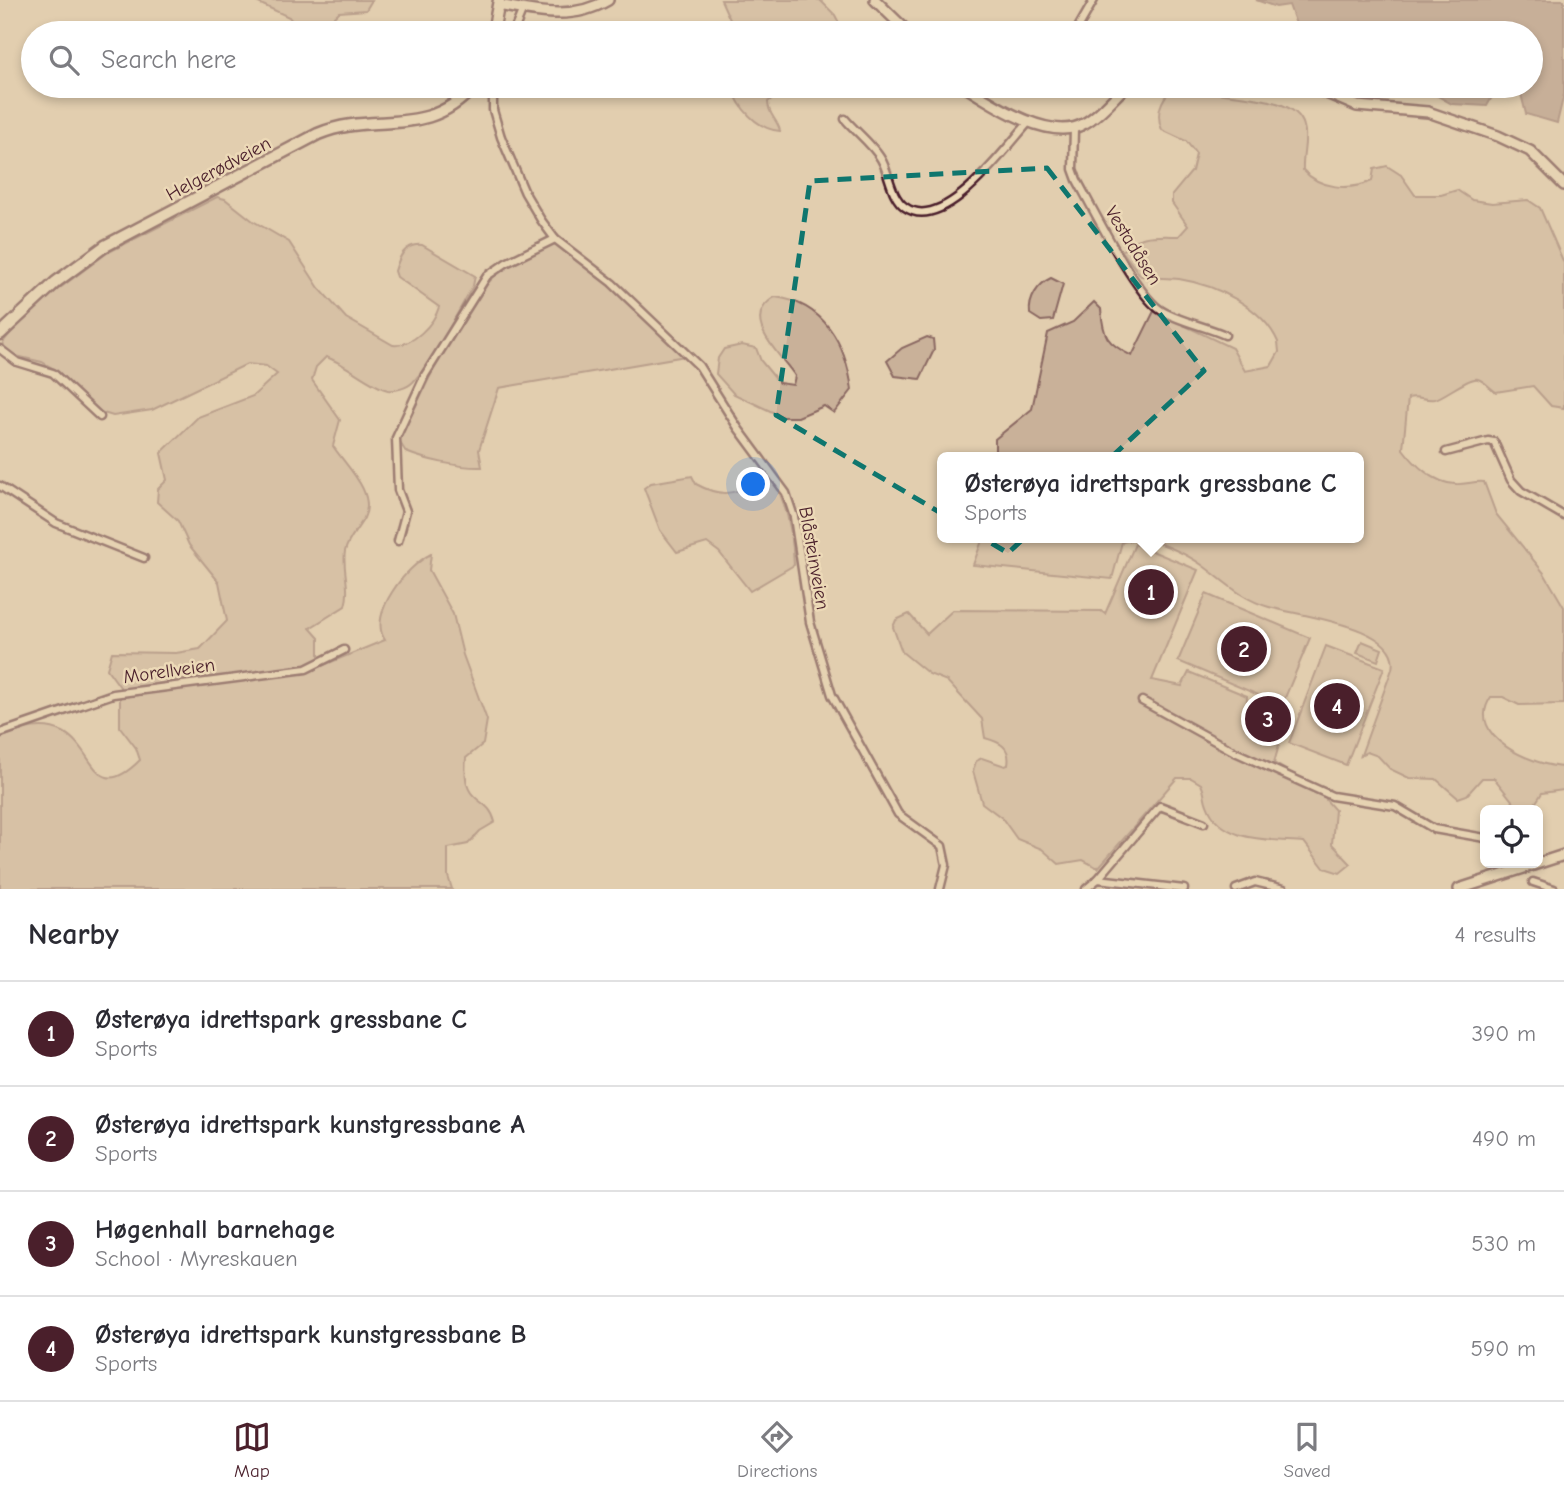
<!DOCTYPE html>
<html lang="en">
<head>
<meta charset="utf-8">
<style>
	body { margin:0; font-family:"Comic Neue",sans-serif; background:#f2f2f3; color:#2b2b33 }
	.controls { position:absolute; right:21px; bottom:21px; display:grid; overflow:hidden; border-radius:10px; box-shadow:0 4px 10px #0003 }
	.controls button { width:63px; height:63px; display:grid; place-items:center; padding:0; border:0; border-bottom:2px solid #e1e1e2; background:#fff; color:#2b2b33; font:35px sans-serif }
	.you { position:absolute; left:754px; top:485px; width:24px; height:24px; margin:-18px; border:5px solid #fff; border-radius:50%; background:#1a73e8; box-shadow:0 0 0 10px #1a73e833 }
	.badge { display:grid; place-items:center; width:46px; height:46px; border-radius:50%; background:#4a1f2b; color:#fff; font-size:23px; font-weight:700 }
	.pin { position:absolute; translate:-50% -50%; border:4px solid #fff; box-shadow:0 2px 7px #0006 }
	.popup { position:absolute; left:937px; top:452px; width:427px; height:91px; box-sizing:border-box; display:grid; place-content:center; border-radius:10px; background:#fff; filter:drop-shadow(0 2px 5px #0005); font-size:23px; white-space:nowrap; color:#7c7c81 }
	.popup b { font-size:26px; color:#2b2b33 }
	.popup::after { content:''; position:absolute; left:50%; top:100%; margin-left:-14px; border:14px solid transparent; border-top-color:#fff }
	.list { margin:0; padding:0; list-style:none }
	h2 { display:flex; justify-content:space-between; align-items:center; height:91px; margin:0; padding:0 28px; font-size:30px }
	h2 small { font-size:23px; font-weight:400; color:#7c7c81 }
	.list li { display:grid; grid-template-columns:46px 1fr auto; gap:21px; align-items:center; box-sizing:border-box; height:105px; padding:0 28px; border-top:2px solid #e1e1e2 }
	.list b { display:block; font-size:26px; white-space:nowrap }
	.list p { margin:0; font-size:23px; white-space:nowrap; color:#7c7c81 }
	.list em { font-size:23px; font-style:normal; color:#7c7c81 }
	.icon { flex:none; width:38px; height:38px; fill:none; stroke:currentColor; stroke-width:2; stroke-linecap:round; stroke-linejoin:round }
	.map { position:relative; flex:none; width:1564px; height:889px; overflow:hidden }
	.search { position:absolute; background:#fff; box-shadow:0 4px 10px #0003; left:21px; right:21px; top:21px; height:77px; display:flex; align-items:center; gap:18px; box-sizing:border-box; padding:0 24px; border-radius:38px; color:#7c7c81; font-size:26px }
	.sheet { height:511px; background:#fff }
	nav { display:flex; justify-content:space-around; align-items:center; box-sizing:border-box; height:98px; border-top:2px solid #e1e1e2; background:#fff; font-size:19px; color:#7c7c81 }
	nav a { display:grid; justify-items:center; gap:4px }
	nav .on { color:#4a1f2b }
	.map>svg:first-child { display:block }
</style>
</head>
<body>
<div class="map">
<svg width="1564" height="889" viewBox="0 0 1564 889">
	<rect width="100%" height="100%" fill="#e2ceaf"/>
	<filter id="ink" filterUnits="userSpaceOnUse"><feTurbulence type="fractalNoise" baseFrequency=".0143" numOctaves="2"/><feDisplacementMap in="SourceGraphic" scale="14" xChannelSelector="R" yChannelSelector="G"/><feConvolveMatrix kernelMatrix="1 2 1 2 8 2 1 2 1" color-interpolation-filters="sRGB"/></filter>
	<g filter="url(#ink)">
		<g fill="#c9b199" stroke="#8a6862" stroke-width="2">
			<path d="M 252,0 L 372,0 L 366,10 L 339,12 L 321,30 L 323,33 L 301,33 L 289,17 Z"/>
			<path d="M 721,0 L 820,0 L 835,15 L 844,33 L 736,33 Z"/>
			<path d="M 732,86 L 786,86 L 768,102 C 768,115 778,120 780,131 C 757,129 738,108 732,86 Z"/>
			<path d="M 1190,86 C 1215,100 1295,90 1304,126 C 1308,139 1302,156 1303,170 C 1320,189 1349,191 1372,181 L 1374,169 L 1387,166 L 1401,175 L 1415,195 L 1441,195 L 1457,190 L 1472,200 L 1492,203 L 1528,200 L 1540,208 L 1564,263 L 1564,408 L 1551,406 L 1533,386 L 1496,392 C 1490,388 1484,381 1478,379 C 1470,376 1444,397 1435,399 C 1425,401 1419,395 1408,398 L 1403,449 C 1415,465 1434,483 1455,484 C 1464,485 1474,481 1484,482 L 1496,514 L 1544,573 L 1564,607 L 1564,704 L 1519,705 L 1503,697 L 1491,697 C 1464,737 1534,766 1564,767 L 1564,790 L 1542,793 L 1531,810 L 1518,808 L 1494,778 L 1482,778 L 1467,795 L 1458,798 L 1436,779 L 1409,778 L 1390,769 L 1378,756 L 1367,752 L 1361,755 L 1392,669 C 1402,626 1299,616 1269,607 C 1241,599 1224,581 1202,565 C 1185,553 1163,544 1143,538 L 1359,538 L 1359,457 L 995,457 L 995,439 L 1032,409 L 1048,333 L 1073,322 L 1094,302 L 1101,309 C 1103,336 1106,343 1132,356 L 1154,311 L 1232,348 L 1245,371 L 1271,366 L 1279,352 L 1278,342 C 1263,307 1216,285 1179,279 C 1166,277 1154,279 1141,276 L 1122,251 C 1136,233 1158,236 1179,236 L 1188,226 L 1172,203 L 1172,195 L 1192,171 L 1196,154 L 1186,141 L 1162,130 C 1155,113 1161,100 1173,87 Z"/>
			<path d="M 217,197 L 225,199 L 253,221 L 289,242 L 319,288 L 346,318 L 393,345 C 412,347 434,324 439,307 L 397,277 L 395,271 C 399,257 405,243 422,245 L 475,276 L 473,286 C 455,316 436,357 413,382 C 407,388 396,391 388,390 C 370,386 347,364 326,357 L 316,367 L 312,380 L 340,420 L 333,446 C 345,465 377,493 364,518 C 358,529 348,539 345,551 C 342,570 351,588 345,606 L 310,628 L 319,638 L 319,657 L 324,665 L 385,640 C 367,614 407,566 431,554 L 429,570 L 453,614 L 463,655 L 487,720 L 483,744 L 466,758 C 461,809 488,793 495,822 L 480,831 L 468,844 L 448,848 L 448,876 L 452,889 L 0,889 L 0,738 C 21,730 41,721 63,732 C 95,749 94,806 140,760 L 136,748 L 120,727 L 120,687 L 107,669 L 112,652 L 176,653 L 200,649 L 227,621 L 219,582 L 189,545 L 178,521 L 157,502 L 158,489 L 167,480 L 161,453 L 198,417 L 253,396 L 277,374 L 266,366 L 247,364 L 152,410 L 113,416 L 100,412 L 89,404 L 59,372 L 42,362 L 16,356 L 5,349 L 3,342 L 29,311 L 107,253 Z"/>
			<path d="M 559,243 L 618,292 L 685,356 L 499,388 L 479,450 L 482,467 C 462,468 425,460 406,452 L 399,441 L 402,434 C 433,375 480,246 559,243 Z"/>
			<path d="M 1051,278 L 1063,284 L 1053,320 L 1041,321 L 1030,314 C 1028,299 1038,284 1051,278 Z"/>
			<path d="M 775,297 C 824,303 846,344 852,390 L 834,413 L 824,406 L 798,417 L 783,417 L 734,394 L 716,374 L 718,358 L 724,349 L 742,345 L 756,348 L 761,361 L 779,383 L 793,385 L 795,376 C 782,355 737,319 775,297 Z"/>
			<path d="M 927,337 L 933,339 L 934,350 L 920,379 L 895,376 L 887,361 L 902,348 Z"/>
			<path d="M 766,473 L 770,474 C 787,502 793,532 794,565 L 750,591 L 719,552 L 707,543 L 677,552 L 660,530 L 644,488 L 651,483 L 692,476 L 696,484 C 727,501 739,492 766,473 Z"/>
			<path d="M 983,538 L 1142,538 L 1122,542 L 1112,579 L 973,565 Z"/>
			<path d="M 1135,544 L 1198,570 L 1152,680 L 1182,686 L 1189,672 L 1247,696 L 1246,723 L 1279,745 L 1274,763 L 1312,785 L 1329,789 L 1326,800 L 1335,810 L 1332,844 L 1351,864 L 1340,873 L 1324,868 L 1304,842 C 1271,839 1221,844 1207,805 C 1204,798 1205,792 1201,784 L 1191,778 L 1177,778 L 1098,868 L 1083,860 L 1059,864 L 1042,849 L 1017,839 L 1002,818 L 982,803 L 973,771 L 976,761 L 982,758 L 1005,766 L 1008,765 C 1011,747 1000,742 985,738 L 982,719 L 947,681 L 929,674 L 902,652 L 893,627 L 896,620 L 909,614 L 927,634 L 953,610 L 1101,611 L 1105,614 Z"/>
			<path d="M 1206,594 L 1310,638 L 1282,705 L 1178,661 Z"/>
			<path d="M 1362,641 L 1382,649 L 1378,661 L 1357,653 Z"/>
			<path d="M 1326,646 L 1384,668 L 1346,765 L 1289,743 Z"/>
		</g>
		<g fill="#a78a7c" stroke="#825f5c" stroke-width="2">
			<path d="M 1256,0 L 1564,0 L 1564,94 L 1557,123 L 1526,114 L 1519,86 L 1531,86 L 1531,33 L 1314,33 L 1297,27 L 1289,5 L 1276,7 Z"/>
			<path d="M 1420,86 L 1498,86 L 1487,106 L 1452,104 Z"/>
		</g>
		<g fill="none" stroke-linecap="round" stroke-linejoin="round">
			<defs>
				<g id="street">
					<path d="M 513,33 L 523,9"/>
					<path d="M 1075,33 L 1094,0"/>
					<path d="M 493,86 L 493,110 L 501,137 L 525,193 L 541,220 L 555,239 L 612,283 L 699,366 L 738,428 L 786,493 L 794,517 L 810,622 L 832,695 L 898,814 L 942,846 L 946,865 L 940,889"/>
					<path d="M 845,119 C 856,132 873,145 881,159 C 890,174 890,196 905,207 C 944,235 1006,147 1029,122"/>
					<path d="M 1074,128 L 1073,169 L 1077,180 C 1093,209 1134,291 1159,309 C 1174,320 1205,326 1225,335"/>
					<path d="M 0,349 L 17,362 L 53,373 L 100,417"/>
					<path d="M 1446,452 L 1488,441 L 1494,442 L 1511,480 L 1521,491 L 1564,516"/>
					<path d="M 0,486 L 56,523 L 144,558"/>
					<path d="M 398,541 L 406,511 L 398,490 L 396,438 L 425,375 L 487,276 L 506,263 L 555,239"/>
					<path d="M 1142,701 L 1235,752 L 1332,796 L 1395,806 L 1434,829 L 1485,838"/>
					<path d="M 0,733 L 113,694 L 306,669 L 344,650"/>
					<path d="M 1098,879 L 1160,806 L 1204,823"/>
					<path d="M 1533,882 L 1554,889"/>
					<path d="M 1086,889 L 1098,879 L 1184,889"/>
					<path d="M 1236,889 L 1255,882 L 1284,889"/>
				</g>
				<g id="secondary">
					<path d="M 875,0 L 909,33"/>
					<path d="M 498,5 C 537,12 572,21 608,0"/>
					<path d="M 964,86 C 992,104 1052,144 1085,123 C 1101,114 1113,98 1126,86"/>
					<path d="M 1310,86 L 1357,106 L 1428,112 L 1498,136 L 1530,151 L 1564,185"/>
					<path d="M 1459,889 L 1564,855"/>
				</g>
				<g id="primary">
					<path d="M 493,33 L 499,0"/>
					<path d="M 0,334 L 56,282 L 105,246 L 318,134 C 374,110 426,141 474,86"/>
				</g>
			</defs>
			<use href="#street" stroke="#4a1f2b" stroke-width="11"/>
			<use href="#secondary" stroke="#4a1f2b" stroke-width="14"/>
			<use href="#primary" stroke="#4a1f2b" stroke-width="15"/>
			<use href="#street" stroke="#ecd9b7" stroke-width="6"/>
			<use href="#secondary" stroke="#ecd9b7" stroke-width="9"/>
			<use href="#primary" stroke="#ecd9b7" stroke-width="10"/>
		</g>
	</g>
	<path d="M0 0H1564V889H0ZM 1047,168 L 1204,371 L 1008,553 L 776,415 L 810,181 Z" fill="#e2ceaf" fill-opacity=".55" fill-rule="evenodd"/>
	<path fill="none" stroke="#0f766e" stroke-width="5" stroke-dasharray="14 9" stroke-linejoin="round" d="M 1047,168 L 1204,371 L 1008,553 L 776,415 L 810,181 Z"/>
	<g text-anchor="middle" stroke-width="5" stroke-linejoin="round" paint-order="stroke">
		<g font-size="19" fill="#4a1f2b" stroke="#ecd9b7">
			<text transform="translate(218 168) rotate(-28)" y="7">Helgerødveien</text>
			<text transform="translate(1134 245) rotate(58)" y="7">Vestadåsen</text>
			<text transform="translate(815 558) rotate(80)" y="7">Blåsteinveien</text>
			<text transform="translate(169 670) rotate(-8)" y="7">Morellveien</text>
		</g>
	</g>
</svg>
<div class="controls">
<button><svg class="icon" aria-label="locate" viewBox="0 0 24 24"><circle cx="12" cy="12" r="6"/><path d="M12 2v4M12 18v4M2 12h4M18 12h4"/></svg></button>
</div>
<div class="you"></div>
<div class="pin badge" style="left:1151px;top:592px">1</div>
<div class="popup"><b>Østerøya idrettspark gressbane C</b>Sports</div>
<div class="pin badge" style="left:1244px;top:649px">2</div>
<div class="pin badge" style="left:1268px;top:719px">3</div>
<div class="pin badge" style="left:1337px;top:706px">4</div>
<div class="search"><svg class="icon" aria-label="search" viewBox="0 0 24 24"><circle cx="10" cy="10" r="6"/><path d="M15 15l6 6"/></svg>Search here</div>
</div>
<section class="sheet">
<h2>Nearby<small>4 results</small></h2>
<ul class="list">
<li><span class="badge">1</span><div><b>Østerøya idrettspark gressbane C</b><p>Sports</p></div><em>390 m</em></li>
<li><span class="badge">2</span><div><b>Østerøya idrettspark kunstgressbane A</b><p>Sports</p></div><em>490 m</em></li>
<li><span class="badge">3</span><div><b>Høgenhall barnehage</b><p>School · Myreskauen</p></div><em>530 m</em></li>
<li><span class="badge">4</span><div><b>Østerøya idrettspark kunstgressbane B</b><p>Sports</p></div><em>590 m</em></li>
</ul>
</section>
<nav>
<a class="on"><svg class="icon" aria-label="map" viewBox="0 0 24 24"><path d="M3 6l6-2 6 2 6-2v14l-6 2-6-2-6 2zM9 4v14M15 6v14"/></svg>Map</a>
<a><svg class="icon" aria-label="directions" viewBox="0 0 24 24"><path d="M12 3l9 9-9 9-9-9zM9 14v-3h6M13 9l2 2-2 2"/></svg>Directions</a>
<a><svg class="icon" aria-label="saved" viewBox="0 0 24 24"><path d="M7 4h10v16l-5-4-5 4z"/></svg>Saved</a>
</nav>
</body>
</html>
